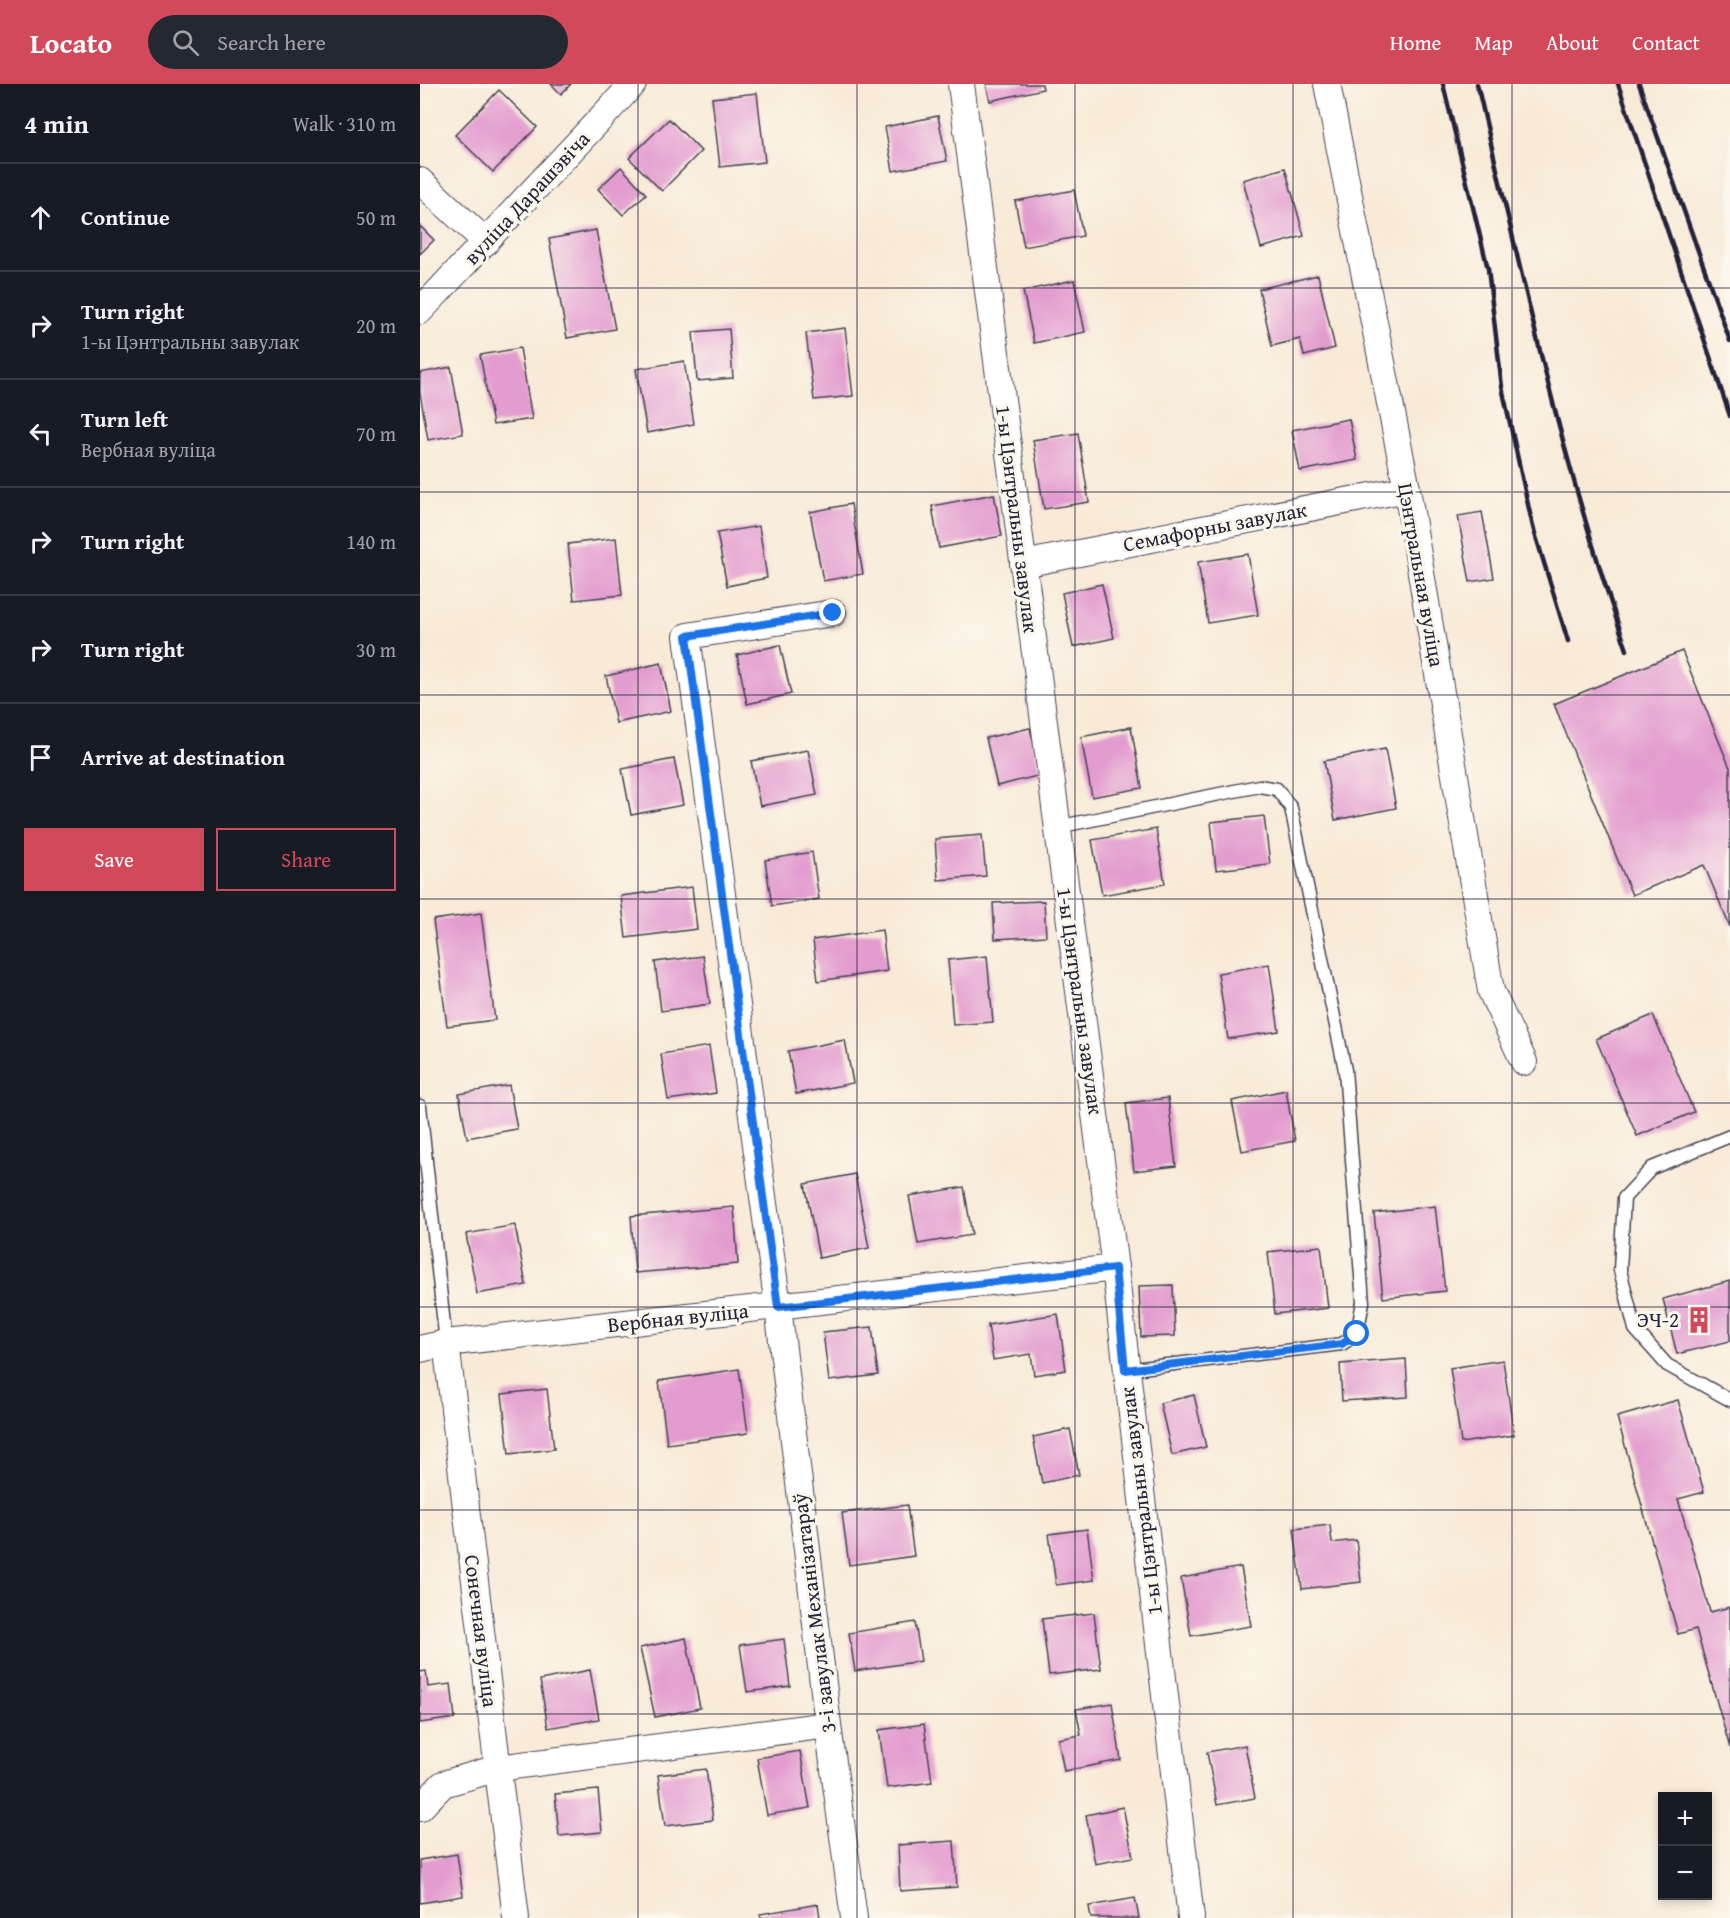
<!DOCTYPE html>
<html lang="en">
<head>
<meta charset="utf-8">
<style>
	body { margin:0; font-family:"Gentium Book Plus",serif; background:#242831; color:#f1f3f6 }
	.controls { position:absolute; right:18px; bottom:18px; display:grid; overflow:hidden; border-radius:0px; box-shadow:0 3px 9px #0003 }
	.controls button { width:54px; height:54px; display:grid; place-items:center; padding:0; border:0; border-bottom:2px solid #363941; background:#171b24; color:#f1f3f6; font:30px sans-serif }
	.stop { position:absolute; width:18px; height:18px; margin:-14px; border:4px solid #1a73e8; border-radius:50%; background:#fff }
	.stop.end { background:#1a73e8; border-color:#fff; box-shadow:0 2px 6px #0008 }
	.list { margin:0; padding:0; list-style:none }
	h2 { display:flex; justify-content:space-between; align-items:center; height:78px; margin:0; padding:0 24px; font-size:26px }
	h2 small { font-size:20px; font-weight:400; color:#9ea1a6 }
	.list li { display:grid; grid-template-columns:39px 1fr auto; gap:18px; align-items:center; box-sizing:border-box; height:108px; padding:0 24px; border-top:2px solid #363941 }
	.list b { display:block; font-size:22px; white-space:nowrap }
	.list p { margin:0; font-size:20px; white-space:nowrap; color:#9ea1a6 }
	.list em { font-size:20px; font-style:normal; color:#9ea1a6 }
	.actions { display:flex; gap:12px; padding:18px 24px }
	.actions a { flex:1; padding:14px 0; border:2px solid #d1495b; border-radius:0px; text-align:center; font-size:21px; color:#d1495b }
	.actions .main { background:#d1495b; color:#fff }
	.icon { flex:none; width:33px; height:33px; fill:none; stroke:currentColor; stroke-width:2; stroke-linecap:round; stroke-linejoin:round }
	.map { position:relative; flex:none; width:1310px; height:1834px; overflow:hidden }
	header { display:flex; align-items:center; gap:36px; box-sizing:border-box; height:84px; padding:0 30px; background:#d1495b; color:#fff }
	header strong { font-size:28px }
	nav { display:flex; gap:33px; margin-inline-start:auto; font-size:21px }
	.search { width:420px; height:54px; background:#242831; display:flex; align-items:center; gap:15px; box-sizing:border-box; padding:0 21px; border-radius:33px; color:#9ea1a6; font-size:22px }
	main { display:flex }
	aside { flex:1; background:#171b24 }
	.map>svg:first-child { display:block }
</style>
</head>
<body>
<header>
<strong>Locato</strong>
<div class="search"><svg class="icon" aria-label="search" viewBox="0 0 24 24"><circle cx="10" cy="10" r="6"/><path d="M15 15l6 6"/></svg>Search here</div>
<nav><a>Home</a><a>Map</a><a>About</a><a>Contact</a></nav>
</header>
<main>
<aside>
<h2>4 min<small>Walk · 310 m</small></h2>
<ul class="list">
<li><svg class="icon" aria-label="ahead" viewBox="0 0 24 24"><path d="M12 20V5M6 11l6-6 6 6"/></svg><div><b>Continue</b></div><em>50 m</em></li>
<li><svg class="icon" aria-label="right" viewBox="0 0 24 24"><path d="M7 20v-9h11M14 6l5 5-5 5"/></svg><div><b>Turn right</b><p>1-ы Цэнтральны завулак</p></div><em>20 m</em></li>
<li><svg class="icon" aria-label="left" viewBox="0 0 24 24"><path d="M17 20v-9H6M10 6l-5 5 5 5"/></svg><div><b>Turn left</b><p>Вербная вуліца</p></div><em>70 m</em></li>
<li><svg class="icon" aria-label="right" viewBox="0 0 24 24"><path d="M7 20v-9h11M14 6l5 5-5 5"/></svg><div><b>Turn right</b></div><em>140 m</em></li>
<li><svg class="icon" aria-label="right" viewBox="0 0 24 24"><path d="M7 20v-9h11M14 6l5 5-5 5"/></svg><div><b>Turn right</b></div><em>30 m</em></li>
<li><svg class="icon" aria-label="arrive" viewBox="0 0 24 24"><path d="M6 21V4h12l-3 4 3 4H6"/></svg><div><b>Arrive at destination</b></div></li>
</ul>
<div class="actions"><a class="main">Save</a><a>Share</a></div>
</aside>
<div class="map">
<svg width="1310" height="1834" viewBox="0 0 1310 1834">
	<rect width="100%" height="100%" fill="#fbf7ec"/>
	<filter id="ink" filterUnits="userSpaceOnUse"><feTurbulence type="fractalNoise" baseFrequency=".0167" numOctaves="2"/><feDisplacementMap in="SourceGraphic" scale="12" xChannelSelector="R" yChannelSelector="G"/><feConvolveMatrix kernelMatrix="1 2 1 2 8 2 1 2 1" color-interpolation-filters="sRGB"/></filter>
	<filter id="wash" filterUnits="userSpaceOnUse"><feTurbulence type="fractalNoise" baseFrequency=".008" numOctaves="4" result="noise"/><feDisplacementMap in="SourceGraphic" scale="24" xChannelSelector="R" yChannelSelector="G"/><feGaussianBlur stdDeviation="1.35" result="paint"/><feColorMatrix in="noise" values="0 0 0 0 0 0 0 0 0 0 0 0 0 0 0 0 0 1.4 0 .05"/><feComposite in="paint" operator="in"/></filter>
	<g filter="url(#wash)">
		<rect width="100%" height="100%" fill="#f8ead7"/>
		<g id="blocks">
			<g fill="#e39ccf">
				<path d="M 131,0 L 151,0 L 141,10 Z"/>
				<path d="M 566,0 L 622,0 L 623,5 L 570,17 Z"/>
				<path d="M 79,6 L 117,43 L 73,88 L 35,51 Z"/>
				<path d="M 337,9 L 345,78 L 300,83 L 292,14 Z"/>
				<path d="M 518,32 L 527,77 L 473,87 L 465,43 Z"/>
				<path d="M 249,35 L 281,67 L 242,107 L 209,74 Z"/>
				<path d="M 201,83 L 226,110 L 203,131 L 178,105 Z"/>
				<path d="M 865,84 L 884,152 L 841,164 L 823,96 Z"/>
				<path d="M 654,106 L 663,152 L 604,163 L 595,117 Z"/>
				<path d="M 0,142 L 14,156 L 0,170 Z"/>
				<path d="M 176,146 L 195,245 L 147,254 L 129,155 Z"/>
				<path d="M 898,191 L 915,264 L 884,272 L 880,255 L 852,262 L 839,205 Z"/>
				<path d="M 654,196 L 665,248 L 614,259 L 603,207 Z"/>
				<path d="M 425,244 L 433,312 L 394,316 L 386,249 Z"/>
				<path d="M 309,245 L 313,294 L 277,297 L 273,248 Z"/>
				<path d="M 100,264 L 112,335 L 73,341 L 60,271 Z"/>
				<path d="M 264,277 L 274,340 L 227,349 L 216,285 Z"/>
				<path d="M 31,283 L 43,350 L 8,356 L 0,309 L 0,289 Z"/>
				<path d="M 929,335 L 937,376 L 880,387 L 872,346 Z"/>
				<path d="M 658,349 L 669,418 L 624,425 L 613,356 Z"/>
				<path d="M 574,410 L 582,452 L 519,464 L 512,422 Z"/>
				<path d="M 431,420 L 443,490 L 403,497 L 390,428 Z"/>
				<path d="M 1062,428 L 1074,494 L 1050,498 L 1038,432 Z"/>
				<path d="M 339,442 L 347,494 L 307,502 L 297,449 Z"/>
				<path d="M 196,454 L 202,511 L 154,516 L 148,460 Z"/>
				<path d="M 828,470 L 838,531 L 788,539 L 778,478 Z"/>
				<path d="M 682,500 L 694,554 L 653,563 L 642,509 Z"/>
				<path d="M 360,561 L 371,610 L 327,620 L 317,571 Z"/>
				<path d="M 1262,567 L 1310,684 L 1310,843 L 1284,781 L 1212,811 L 1134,620 Z"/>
				<path d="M 241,579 L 251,627 L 196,639 L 186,592 Z"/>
				<path d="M 711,643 L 722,704 L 672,713 L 661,653 Z"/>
				<path d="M 610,644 L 621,691 L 577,702 L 566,654 Z"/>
				<path d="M 965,665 L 976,724 L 915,736 L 904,677 Z"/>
				<path d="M 388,666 L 397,711 L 340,722 L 331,677 Z"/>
				<path d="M 254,675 L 263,721 L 211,731 L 202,685 Z"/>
				<path d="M 844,732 L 850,780 L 796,786 L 791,738 Z"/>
				<path d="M 736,745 L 745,800 L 682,811 L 672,756 Z"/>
				<path d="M 562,751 L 566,792 L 518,796 L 515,755 Z"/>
				<path d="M 392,768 L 399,815 L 352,822 L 345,776 Z"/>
				<path d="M 272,803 L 277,845 L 206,854 L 201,812 Z"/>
				<path d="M 624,817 L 626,852 L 575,855 L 573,819 Z"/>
				<path d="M 61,829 L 75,936 L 27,942 L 13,836 Z"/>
				<path d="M 462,846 L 467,887 L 398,897 L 393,856 Z"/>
				<path d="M 283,872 L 290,920 L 241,927 L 235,878 Z"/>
				<path d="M 567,872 L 573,938 L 533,941 L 528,876 Z"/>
				<path d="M 849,880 L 859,947 L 808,955 L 798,889 Z"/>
				<path d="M 1233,931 L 1274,1028 L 1217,1052 L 1176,955 Z"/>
				<path d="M 425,956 L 433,999 L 376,1010 L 368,967 Z"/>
				<path d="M 289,962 L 296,1009 L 248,1016 L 241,970 Z"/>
				<path d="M 89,1001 L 97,1045 L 47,1054 L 39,1010 Z"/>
				<path d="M 866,1006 L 875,1057 L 822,1067 L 812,1017 Z"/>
				<path d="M 748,1014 L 756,1082 L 714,1087 L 706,1019 Z"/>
				<path d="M 435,1090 L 449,1164 L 399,1174 L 385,1100 Z"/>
				<path d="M 544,1103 L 552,1151 L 498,1160 L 489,1112 Z"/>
				<path d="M 1015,1122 L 1025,1207 L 963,1214 L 954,1129 Z"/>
				<path d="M 314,1123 L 318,1180 L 215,1189 L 211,1132 Z"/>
				<path d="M 95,1141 L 106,1201 L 57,1210 L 46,1150 Z"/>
				<path d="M 901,1162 L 908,1224 L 855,1230 L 848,1168 Z"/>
				<path d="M 1310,1197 L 1310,1257 L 1257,1270 L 1243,1215 Z"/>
				<path d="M 753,1201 L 755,1252 L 721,1253 L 719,1202 Z"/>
				<path d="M 638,1230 L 646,1286 L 614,1291 L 611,1270 L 573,1276 L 568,1241 Z"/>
				<path d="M 452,1243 L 458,1291 L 409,1297 L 403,1248 Z"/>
				<path d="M 986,1275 L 988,1313 L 922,1317 L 920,1280 Z"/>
				<path d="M 1083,1276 L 1094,1351 L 1041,1359 L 1030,1284 Z"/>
				<path d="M 319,1285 L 328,1349 L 247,1360 L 239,1297 Z"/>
				<path d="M 127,1305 L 134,1365 L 89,1370 L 82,1310 Z"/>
				<path d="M 774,1311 L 786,1363 L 752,1371 L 740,1319 Z"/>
				<path d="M 1258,1316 L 1284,1408 L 1258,1415 L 1290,1528 L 1310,1523 L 1310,1664 L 1276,1545 L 1258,1550 L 1197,1333 Z"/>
				<path d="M 650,1345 L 659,1391 L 622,1399 L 613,1353 Z"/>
				<path d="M 487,1421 L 494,1472 L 429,1481 L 422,1429 Z"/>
				<path d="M 910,1441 L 912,1459 L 936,1456 L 941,1498 L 882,1505 L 874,1445 Z"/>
				<path d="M 667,1445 L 674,1496 L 636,1501 L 629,1450 Z"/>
				<path d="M 821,1483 L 831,1542 L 771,1552 L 761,1494 Z"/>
				<path d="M 674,1529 L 681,1585 L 629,1591 L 622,1535 Z"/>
				<path d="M 495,1538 L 501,1577 L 435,1587 L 429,1549 Z"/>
				<path d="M 266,1554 L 280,1624 L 235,1633 L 220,1564 Z"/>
				<path d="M 364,1555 L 370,1602 L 327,1608 L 320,1561 Z"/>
				<path d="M 170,1586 L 179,1635 L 128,1644 L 120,1596 Z"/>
				<path d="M 6,1587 L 8,1603 L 31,1600 L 35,1634 L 0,1639 L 0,1588 Z"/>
				<path d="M 692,1619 L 701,1676 L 644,1687 L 638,1655 L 661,1651 L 656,1625 Z"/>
				<path d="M 504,1640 L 512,1698 L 467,1704 L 459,1646 Z"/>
				<path d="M 825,1661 L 835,1714 L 797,1721 L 787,1668 Z"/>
				<path d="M 380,1667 L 390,1724 L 347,1731 L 337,1674 Z"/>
				<path d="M 286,1685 L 293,1736 L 245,1742 L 238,1691 Z"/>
				<path d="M 178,1706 L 182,1748 L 139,1752 L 135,1710 Z"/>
				<path d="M 703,1723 L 713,1773 L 675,1780 L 666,1731 Z"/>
				<path d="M 534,1757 L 537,1803 L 480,1807 L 478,1761 Z"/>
				<path d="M 37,1770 L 43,1812 L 0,1819 L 0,1776 Z"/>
				<path d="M 715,1814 L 719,1834 L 671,1834 L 669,1822 Z"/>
				<path d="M 398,1820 L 400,1834 L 341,1834 L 340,1830 Z"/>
			</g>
		</g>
	</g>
	<g filter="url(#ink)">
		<use href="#blocks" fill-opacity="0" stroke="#424052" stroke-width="1.5"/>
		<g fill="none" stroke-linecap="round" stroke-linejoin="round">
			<defs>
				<g id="lane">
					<path d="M 637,743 L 839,702 L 857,705 L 871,724 L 925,986 L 943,1218 L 937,1250 L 922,1260 L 705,1286"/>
					<path d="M 0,1022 L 26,1259"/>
					<path d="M 1310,1052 L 1232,1084 L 1204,1114 L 1200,1186 L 1215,1245 L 1247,1281 L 1310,1316"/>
				</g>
				<g id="street">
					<path d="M 541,0 L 695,1184 L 771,1834"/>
					<path d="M 907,0 L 987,405 L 1071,907 L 1104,978"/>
					<path d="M 0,97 L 66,158"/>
					<path d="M 0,227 L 213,0"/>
					<path d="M 603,480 L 987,405"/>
					<path d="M 413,529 L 267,552 L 358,1223 L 408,1641 L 434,1834"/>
					<path d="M 26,1259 L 96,1834"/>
					<path d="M 0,1265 L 26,1259 L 695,1184"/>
					<path d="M 0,1724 L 23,1700 L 78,1684 L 408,1641"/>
				</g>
			</defs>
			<use href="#lane" stroke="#424052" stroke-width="15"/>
			<use href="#street" stroke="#424052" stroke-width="28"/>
			<use href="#lane" stroke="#fff" stroke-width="12"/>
			<use href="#street" stroke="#fff" stroke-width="26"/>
			<g stroke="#22223b" stroke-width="4.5">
				<path d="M 1023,0 L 1068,185 L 1082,303 L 1113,443 L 1148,557"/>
				<path d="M 1057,0 C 1102,190 1142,382 1207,566"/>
				<path d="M 1198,0 L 1310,332"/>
				<path d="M 1219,0 L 1310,257"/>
			</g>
		</g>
	</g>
	<g fill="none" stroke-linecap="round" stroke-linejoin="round" filter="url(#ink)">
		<path stroke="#1a73e8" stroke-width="8" d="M 413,529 L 267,552 L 358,1223 L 695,1184 L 705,1286 L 922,1260 L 937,1250"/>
	</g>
	<path fill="none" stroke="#22223b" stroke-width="1.5" stroke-opacity="0.55" d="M 218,0 L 218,1834M 437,0 L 437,1834M 655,0 L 655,1834M 873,0 L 873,1834M 1092,0 L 1092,1834M 0,204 L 1310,204M 0,408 L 1310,408M 0,611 L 1310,611M 0,815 L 1310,815M 0,1019 L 1310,1019M 0,1223 L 1310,1223M 0,1426 L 1310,1426M 0,1630 L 1310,1630"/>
	<defs>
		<symbol id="building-bare" viewBox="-9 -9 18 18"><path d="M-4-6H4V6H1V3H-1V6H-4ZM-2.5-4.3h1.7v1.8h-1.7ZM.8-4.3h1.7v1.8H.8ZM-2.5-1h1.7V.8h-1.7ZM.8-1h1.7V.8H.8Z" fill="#d1495b" stroke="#fbf7ec" stroke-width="2.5" paint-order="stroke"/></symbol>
	</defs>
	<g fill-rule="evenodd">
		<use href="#building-bare" x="1260" y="1217" width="38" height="38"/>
	</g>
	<g text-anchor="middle" stroke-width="6" stroke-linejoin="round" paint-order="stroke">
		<g font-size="21" fill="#22223b" stroke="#fbf7ec">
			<text transform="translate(107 114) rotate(-47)" y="7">вуліца Дарашэвіча</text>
			<text transform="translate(597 435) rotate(83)" y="7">1-ы Цэнтральны завулак</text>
			<text transform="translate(795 443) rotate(-11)" y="7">Семафорны завулак</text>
			<text transform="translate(1001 491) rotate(80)" y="7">Цэнтральная вуліца</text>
			<text transform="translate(660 917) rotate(82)" y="7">1-ы Цэнтральны завулак</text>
			<text transform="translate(258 1234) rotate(-6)" y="7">Вербная вуліца</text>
			<text transform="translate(721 1417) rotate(-97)" y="7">1-ы Цэнтральны завулак</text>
			<text transform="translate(394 1529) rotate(-97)" y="7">3-і завулак Механізатараў</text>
			<text transform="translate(61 1547) rotate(83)" y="7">Сонечная вуліца</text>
		</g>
		<g font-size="21" fill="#22223b" stroke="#fbf7ec" text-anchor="end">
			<text x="1259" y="1243">ЭЧ-2</text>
		</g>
	</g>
</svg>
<div class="controls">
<button>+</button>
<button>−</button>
</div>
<div class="stop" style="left:937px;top:1250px"></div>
<div class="stop end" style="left:413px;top:529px"></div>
</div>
</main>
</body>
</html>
